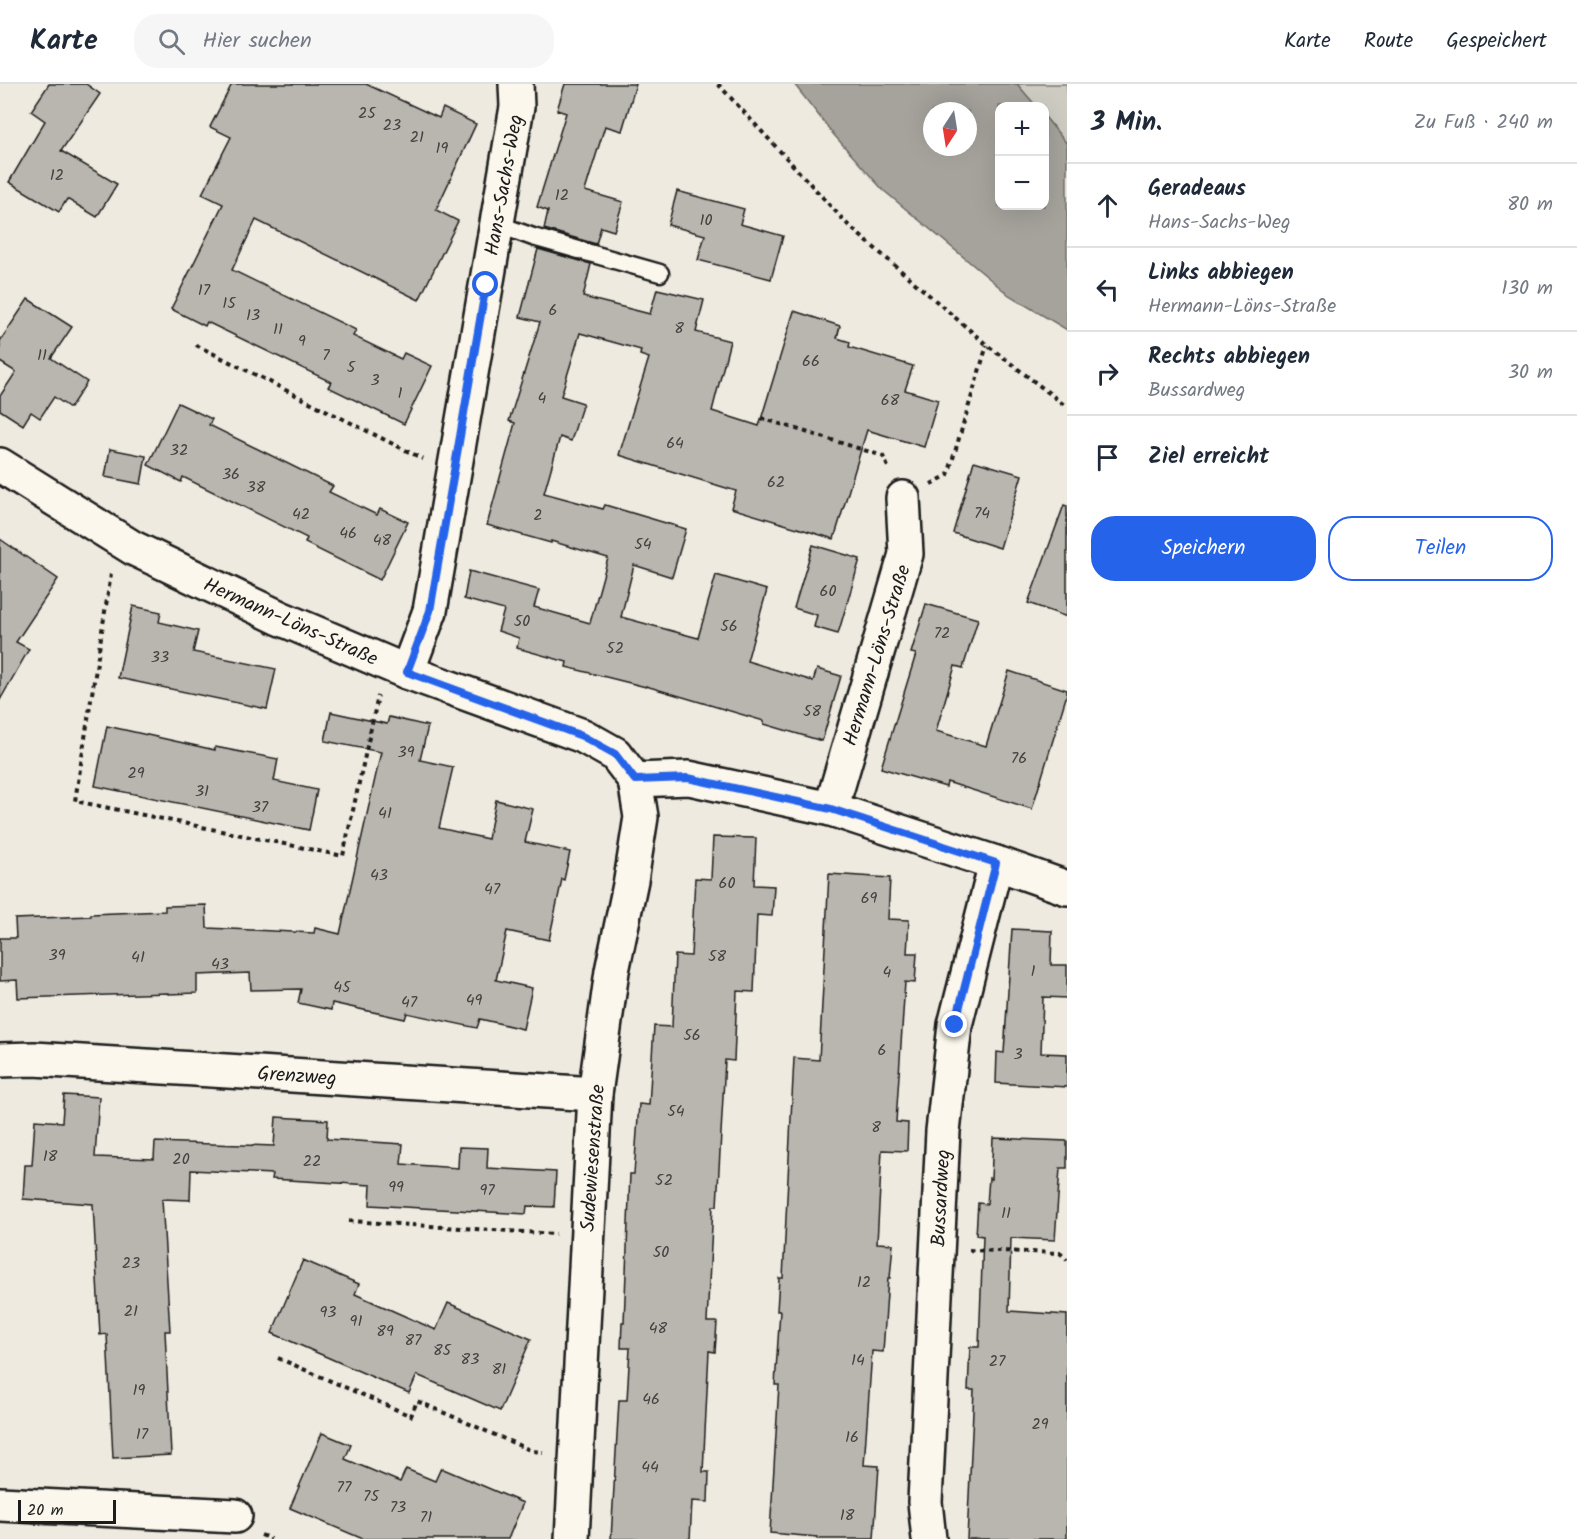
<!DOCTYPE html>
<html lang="de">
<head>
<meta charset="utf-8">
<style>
	body { margin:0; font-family:Kalam,sans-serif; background:#f6f6f7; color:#1f2937 }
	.controls { position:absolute; right:18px; top:18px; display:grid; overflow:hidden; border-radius:12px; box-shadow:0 6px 24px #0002 }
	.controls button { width:54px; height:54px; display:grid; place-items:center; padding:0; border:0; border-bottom:2px solid #e0e1e3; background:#fff; color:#1f2937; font:30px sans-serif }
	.compass { position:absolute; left:923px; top:18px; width:54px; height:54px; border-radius:50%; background:#fff; box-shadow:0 6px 24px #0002; rotate:192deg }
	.scale { position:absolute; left:18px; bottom:15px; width:98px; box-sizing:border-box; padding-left:6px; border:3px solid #1c1c1c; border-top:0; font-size:16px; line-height:21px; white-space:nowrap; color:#1c1c1c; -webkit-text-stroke:4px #fbf7ec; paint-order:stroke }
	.stop { position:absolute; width:18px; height:18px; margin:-14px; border:4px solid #2563eb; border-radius:50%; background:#fff }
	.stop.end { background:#2563eb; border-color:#fff; box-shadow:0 2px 6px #0008 }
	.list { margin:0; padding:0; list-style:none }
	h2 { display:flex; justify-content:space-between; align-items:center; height:78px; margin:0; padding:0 24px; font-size:26px }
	h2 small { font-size:20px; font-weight:400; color:#747a83 }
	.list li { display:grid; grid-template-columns:39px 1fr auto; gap:18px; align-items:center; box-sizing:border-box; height:84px; padding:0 24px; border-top:2px solid #e0e1e3 }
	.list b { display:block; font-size:22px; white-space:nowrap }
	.list p { margin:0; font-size:20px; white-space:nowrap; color:#747a83 }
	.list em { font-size:20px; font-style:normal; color:#747a83 }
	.actions { display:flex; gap:12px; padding:18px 24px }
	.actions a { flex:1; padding:14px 0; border:2px solid #2563eb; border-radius:24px; text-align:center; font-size:21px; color:#2563eb }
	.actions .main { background:#2563eb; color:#fff }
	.icon { flex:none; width:33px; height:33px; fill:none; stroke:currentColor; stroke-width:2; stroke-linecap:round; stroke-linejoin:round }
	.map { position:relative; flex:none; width:1067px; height:1455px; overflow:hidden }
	header { display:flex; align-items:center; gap:36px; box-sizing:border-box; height:84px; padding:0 30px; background:#fff; border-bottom:2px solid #e0e1e3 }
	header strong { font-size:28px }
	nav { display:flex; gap:33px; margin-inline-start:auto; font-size:21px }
	.search { width:420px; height:54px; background:#f6f6f7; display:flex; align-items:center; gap:15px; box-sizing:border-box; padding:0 21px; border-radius:24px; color:#747a83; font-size:22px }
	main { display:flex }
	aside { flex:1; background:#fff }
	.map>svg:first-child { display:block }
</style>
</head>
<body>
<header>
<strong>Karte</strong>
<div class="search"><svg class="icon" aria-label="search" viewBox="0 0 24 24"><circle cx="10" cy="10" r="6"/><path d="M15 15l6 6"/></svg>Hier suchen</div>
<nav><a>Karte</a><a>Route</a><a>Gespeichert</a></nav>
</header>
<main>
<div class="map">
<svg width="1067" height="1455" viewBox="0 0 1067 1455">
	<rect width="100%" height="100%" fill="#eeeadf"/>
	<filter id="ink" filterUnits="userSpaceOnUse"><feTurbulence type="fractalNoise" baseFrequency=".0167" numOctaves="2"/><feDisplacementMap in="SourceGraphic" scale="12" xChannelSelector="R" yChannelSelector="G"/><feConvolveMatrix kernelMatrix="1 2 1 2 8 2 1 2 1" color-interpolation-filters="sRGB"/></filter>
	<g filter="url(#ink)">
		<path fill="#ceccc2" stroke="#75746f" stroke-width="1.5" d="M 1017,0 L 1067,0 L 1067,60 L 1045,33 L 1044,22 L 1036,22 Z"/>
		<path fill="#a6a39d" stroke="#6f6d69" stroke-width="1.5" fill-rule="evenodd" d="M 794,0 L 1017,0 L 1036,22 L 999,22 L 999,122 L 1044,122 L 1045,33 L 1067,60 L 1067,246 L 1009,211 L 883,106 L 834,51 ZM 932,27 L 968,27 L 968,63 L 932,63 Z"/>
		<g fill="#b9b6af" stroke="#1c1c1c" stroke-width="1.5">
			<path d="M 49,0 L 86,0 L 100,10 L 61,67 L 117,100 L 97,133 L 67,115 L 59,128 L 9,98 L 45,37 L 31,27 Z"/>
			<path d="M 232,0 L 366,0 L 439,34 L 443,24 L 476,40 L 436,126 L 458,137 L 419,216 L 256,136 L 232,186 L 356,246 L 353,252 L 401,275 L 404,269 L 432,282 L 404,340 L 328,303 L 331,298 L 207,238 L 205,242 L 171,225 L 223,120 L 202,110 L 231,53 L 210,43 Z"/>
			<path d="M 565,0 L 636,0 L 622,47 L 605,42 L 585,107 L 623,118 L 614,147 L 601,143 L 596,160 L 544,145 L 548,127 L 537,123 L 566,29 L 557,26 Z"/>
			<path d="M 677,107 L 744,125 L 740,140 L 783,152 L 771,195 L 698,176 L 705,151 L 668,141 Z"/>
			<path d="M 538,165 L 591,180 L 583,213 L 650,230 L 657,205 L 704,216 L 696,248 L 730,257 L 712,327 L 759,342 L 794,227 L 840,242 L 837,254 L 850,258 L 849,263 L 913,282 L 905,306 L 938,316 L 924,363 L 867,346 L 834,455 L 731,424 L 736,407 L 619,371 L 649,274 L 640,271 L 641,266 L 580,249 L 561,312 L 583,319 L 571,357 L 560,353 L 544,409 L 603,425 L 605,421 L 686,445 L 672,493 L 634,481 L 621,533 L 698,554 L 716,491 L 767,506 L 747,577 L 813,597 L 817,585 L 841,592 L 822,657 L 764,640 L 764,637 L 646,602 L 646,603 L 566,583 L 567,578 L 517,564 L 519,554 L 498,547 L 504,526 L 464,515 L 469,487 L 539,506 L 534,523 L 590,539 L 608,474 L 551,457 L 551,459 L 487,441 L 515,339 L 509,337 L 540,238 L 520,233 Z"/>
			<path d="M 28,215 L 72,243 L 51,274 L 87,298 L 70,324 L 54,313 L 40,334 L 31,328 L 23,341 L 0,326 L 0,312 L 16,288 L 0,278 L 0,257 Z"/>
			<path d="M 178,319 L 212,335 L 209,341 L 333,402 L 329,408 L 377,431 L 380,425 L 408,438 L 380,496 L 305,459 L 307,454 L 183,393 L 181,398 L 148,381 Z"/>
			<path d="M 110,365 L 146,372 L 141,400 L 105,393 Z"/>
			<path d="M 974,377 L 1022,391 L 1000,464 L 953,449 Z"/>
			<path d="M 1064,421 L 1067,422 L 1067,533 L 1028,519 Z"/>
			<path d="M 0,455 L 58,495 L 16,558 L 29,565 L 0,616 Z"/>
			<path d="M 813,461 L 860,475 L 838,550 L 814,543 L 817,531 L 794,524 Z"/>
			<path d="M 926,520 L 978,535 L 963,584 L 955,582 L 936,647 L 986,662 L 1009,587 L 1067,606 L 1067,610 L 1032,725 L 947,698 L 946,703 L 881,684 L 916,570 L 911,569 Z"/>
			<path d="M 133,522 L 161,528 L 159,538 L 198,547 L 193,568 L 276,585 L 267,625 L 118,594 Z"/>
			<path d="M 331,628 L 387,640 L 389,633 L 428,642 L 420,676 L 453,683 L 439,744 L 488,755 L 496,716 L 533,725 L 525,758 L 570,768 L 564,796 L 562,795 L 549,856 L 507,847 L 496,896 L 532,904 L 523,945 L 480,935 L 477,944 L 407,929 L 405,935 L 332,919 L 331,926 L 298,919 L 301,905 L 251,906 L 250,889 L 197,891 L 197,909 L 168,910 L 168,909 L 18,914 L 17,896 L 0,897 L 0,854 L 16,854 L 15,835 L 91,832 L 91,830 L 165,827 L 165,822 L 206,821 L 207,844 L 314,849 L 315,844 L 340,850 L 381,668 L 325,657 Z"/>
			<path d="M 107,642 L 215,666 L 215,663 L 278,675 L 274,697 L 317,706 L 309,746 L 95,702 Z"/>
			<path d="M 713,753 L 756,754 L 754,801 L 774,802 L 772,832 L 757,831 L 754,908 L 737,907 L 734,977 L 725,976 L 717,1122 L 713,1122 L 707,1238 L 717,1238 L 715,1268 L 709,1267 L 703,1388 L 709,1388 L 708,1418 L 692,1417 L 690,1455 L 611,1455 L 619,1316 L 627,1316 L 630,1264 L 621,1264 L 622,1238 L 624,1238 L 630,1090 L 634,1090 L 639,1020 L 649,1021 L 654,942 L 672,943 L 675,871 L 691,872 L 695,794 L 711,795 Z"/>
			<path d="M 829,790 L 890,794 L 888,835 L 909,836 L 907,869 L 917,869 L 915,899 L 905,898 L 896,1038 L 908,1039 L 907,1067 L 882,1066 L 877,1159 L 893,1160 L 890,1194 L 888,1194 L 883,1268 L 872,1267 L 864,1381 L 879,1382 L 874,1455 L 817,1455 L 817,1453 L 770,1449 L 779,1301 L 775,1301 L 780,1227 L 777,1227 L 779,1194 L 783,1194 L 794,974 L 819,976 Z"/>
			<path d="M 1012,845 L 1052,847 L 1051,881 L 1067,881 L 1067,914 L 1043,913 L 1041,969 L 1067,970 L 1067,1003 L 996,999 L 997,968 L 1004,969 Z"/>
			<path d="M 64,1011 L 99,1013 L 95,1073 L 154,1075 L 155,1058 L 274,1062 L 276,1033 L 328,1036 L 327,1055 L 403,1060 L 401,1080 L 458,1084 L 459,1063 L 488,1064 L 487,1084 L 556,1088 L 554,1123 L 527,1122 L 526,1130 L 370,1121 L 371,1101 L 272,1095 L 273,1090 L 191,1086 L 190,1116 L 162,1115 L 170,1247 L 165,1247 L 171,1371 L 113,1374 L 107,1250 L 100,1251 L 93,1120 L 23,1115 L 25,1081 L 32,1081 L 35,1036 L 62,1038 Z"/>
			<path d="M 993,1054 L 1067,1057 L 1067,1084 L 1060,1084 L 1055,1156 L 1011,1154 L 1009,1227 L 1067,1231 L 1067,1455 L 967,1455 L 974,1306 L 968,1306 L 970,1263 L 979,1263 L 983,1152 L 976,1151 L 978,1119 L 987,1120 L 989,1094 L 991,1095 Z"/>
			<path d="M 303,1176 L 359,1200 L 355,1210 L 436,1246 L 448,1219 L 531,1255 L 500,1327 L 417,1291 L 409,1309 L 272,1249 Z"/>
			<path d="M 322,1349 L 351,1361 L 345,1375 L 400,1398 L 406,1385 L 435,1397 L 441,1384 L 523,1419 L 508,1455 L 363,1455 L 290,1424 Z"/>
		</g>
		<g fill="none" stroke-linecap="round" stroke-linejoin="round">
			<defs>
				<path id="lane" d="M 497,140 L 533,153 L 660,189"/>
				<g id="street">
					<path d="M 0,381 L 133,464 L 280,534 L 407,588 L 583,652 L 615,670 L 635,696 L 641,733 L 631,796 L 612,887 L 595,1010 L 572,1455"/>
					<path d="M 407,588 L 430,527 L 517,23 L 516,0"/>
					<path d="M 635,696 L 689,694 L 831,725 L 996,779 L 1067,804"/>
					<path d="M 831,725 L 906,470 L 903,414"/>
					<path d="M 0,976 L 34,975 L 595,1010"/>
					<path d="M 0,1420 L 235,1432"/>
					<path d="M 929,1455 L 925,1418 L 943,1047 L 955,941 L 996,779"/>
				</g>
			</defs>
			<use href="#lane" stroke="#1c1c1c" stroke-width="21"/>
			<use href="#street" stroke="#1c1c1c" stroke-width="38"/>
			<g stroke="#1c1c1c" stroke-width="4" stroke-dasharray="4.5 4.5" stroke-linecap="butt">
				<path d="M 718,0 L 849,142 L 987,261 L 1067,323"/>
				<path d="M 196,261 L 423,375"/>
				<path d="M 761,334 L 883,372 L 889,385"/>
				<path d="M 931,400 L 948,391 L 987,261"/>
				<path d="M 111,490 L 75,717 L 343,772 L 378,612"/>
				<path d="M 349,1137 L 556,1150"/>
				<path d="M 969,1166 L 1060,1169 L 1067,1176"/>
				<path d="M 278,1274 L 411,1332 L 417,1317 L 532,1367 L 543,1368"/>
				<path d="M 261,1451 L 271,1455"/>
			</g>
			<use href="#lane" stroke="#fbf7ec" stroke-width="16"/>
			<use href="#street" stroke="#fbf7ec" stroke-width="33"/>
		</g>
	</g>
	<g fill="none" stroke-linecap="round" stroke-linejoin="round" filter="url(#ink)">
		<path stroke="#2563eb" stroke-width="8" d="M 486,201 L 430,527 L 407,588 L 582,652 L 615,670 L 635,696 L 688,694 L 831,725 L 996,779 L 955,941"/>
	</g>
	<g text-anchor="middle" stroke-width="4.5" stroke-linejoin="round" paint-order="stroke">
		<g font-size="16" fill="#434241">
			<text x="367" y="34">25</text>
			<text x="392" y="46">23</text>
			<text x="417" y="58">21</text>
			<text x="442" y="69">19</text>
			<text x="57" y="96">12</text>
			<text x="562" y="116">12</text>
			<text x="706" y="141">10</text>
			<text x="204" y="211">17</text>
			<text x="229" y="224">15</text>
			<text x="553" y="231">6</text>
			<text x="253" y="236">13</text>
			<text x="679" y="249">8</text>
			<text x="278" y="250">11</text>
			<text x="302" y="262">9</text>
			<text x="42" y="276">11</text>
			<text x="326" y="276">7</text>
			<text x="811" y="282">66</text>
			<text x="351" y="288">5</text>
			<text x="375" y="301">3</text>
			<text x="400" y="314">1</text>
			<text x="542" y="319">4</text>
			<text x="890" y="321">68</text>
			<text x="675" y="364">64</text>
			<text x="179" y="371">32</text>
			<text x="231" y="395">36</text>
			<text x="776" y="403">62</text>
			<text x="256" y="408">38</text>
			<text x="982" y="434">74</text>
			<text x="301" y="435">42</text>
			<text x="538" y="436">2</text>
			<text x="348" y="454">46</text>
			<text x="382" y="461">48</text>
			<text x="643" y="465">54</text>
			<text x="828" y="512">60</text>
			<text x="522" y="542">50</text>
			<text x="729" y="547">56</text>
			<text x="942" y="554">72</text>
			<text x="615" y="569">52</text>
			<text x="160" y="578">33</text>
			<text x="812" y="632">58</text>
			<text x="406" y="673">39</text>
			<text x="1019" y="679">76</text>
			<text x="136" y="694">29</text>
			<text x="202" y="712">31</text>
			<text x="260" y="728">37</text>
			<text x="385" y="734">41</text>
			<text x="379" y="796">43</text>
			<text x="727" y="804">60</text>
			<text x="492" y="810">47</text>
			<text x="869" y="819">69</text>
			<text x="57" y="876">39</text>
			<text x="717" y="877">58</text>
			<text x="138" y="878">41</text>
			<text x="220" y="885">43</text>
			<text x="1033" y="892">1</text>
			<text x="887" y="893">4</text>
			<text x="342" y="908">45</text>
			<text x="474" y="921">49</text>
			<text x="409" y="923">47</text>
			<text x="692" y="956">56</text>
			<text x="882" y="971">6</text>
			<text x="1018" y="975">3</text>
			<text x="676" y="1032">54</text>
			<text x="876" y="1048">8</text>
			<text x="50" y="1077">18</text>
			<text x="181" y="1080">20</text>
			<text x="312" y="1082">22</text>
			<text x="664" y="1101">52</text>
			<text x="396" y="1108">99</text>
			<text x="487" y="1111">97</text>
			<text x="1006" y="1134">11</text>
			<text x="661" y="1173">50</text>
			<text x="131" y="1184">23</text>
			<text x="864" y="1203">12</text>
			<text x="131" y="1232">21</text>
			<text x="328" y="1233">93</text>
			<text x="356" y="1242">91</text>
			<text x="658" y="1249">48</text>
			<text x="385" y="1252">89</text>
			<text x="413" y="1261">87</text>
			<text x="442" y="1271">85</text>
			<text x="470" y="1280">83</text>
			<text x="858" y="1281">14</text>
			<text x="997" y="1282">27</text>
			<text x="499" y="1290">81</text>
			<text x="139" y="1311">19</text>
			<text x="651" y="1320">46</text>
			<text x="1040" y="1345">29</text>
			<text x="142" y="1355">17</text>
			<text x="852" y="1358">16</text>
			<text x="650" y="1388">44</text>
			<text x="344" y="1408">77</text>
			<text x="371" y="1417">75</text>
			<text x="398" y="1428">73</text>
			<text x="847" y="1436">18</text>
			<text x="426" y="1438">71</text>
		</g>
		<g font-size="20" fill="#1c1c1c" stroke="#fbf7ec">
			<text transform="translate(503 101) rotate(-80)" y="7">Hans-Sachs-Weg</text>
			<text transform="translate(291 537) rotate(24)" y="7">Hermann-Löns-Straße</text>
			<text transform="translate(876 571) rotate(-73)" y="7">Hermann-Löns-Straße</text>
			<text transform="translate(297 991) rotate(4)" y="7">Grenzweg</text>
			<text transform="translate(592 1074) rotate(-86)" y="7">Sudewiesenstraße</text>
			<text transform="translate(940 1114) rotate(-87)" y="7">Bussardweg</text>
		</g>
	</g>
</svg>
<div class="controls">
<button>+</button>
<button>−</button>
</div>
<svg class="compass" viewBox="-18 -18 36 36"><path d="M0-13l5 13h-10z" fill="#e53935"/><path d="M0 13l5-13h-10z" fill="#747a83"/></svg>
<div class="scale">20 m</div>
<div class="stop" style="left:486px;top:201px"></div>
<div class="stop end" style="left:955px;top:941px"></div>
</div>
<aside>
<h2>3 Min.<small>Zu Fuß · 240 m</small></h2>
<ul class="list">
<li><svg class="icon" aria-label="ahead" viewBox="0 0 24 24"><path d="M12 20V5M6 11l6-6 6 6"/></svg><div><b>Geradeaus</b><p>Hans-Sachs-Weg</p></div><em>80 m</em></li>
<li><svg class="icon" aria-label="left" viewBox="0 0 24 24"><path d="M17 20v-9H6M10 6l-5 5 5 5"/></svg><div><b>Links abbiegen</b><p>Hermann-Löns-Straße</p></div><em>130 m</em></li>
<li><svg class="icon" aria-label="right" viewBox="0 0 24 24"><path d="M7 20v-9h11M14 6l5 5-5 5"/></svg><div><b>Rechts abbiegen</b><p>Bussardweg</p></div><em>30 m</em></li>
<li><svg class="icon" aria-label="arrive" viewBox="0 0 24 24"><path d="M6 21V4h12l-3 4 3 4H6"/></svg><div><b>Ziel erreicht</b></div></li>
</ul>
<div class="actions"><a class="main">Speichern</a><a>Teilen</a></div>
</aside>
</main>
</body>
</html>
